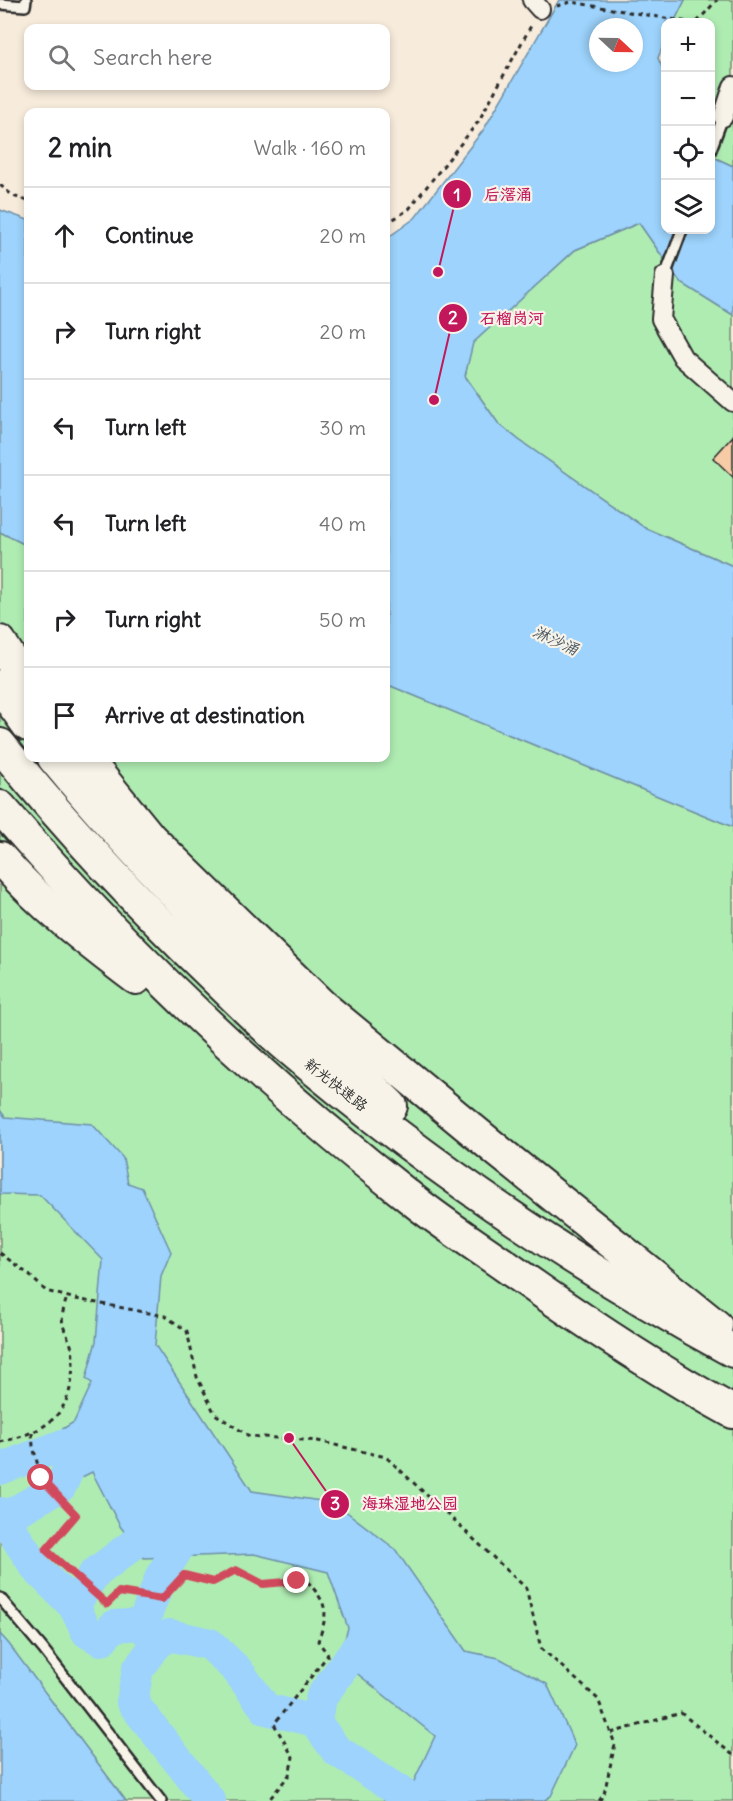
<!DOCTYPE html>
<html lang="en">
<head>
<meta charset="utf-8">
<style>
	body { margin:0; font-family:Delius,"LXGW WenKai TC",sans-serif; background:#f6f6f6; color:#202124 }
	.controls { position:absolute; right:18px; top:18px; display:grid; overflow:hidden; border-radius:12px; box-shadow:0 3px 9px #0003 }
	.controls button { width:54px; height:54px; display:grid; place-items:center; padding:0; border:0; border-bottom:2px solid #e0e0e0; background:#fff; color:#202124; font:30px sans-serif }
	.compass { position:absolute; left:589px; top:18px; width:54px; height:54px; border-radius:50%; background:#fff; box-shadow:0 3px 9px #0003; rotate:112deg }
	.stop { position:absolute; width:18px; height:18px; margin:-14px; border:4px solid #d1495b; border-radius:50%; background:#fff }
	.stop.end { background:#d1495b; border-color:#fff; box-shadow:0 2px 6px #0008 }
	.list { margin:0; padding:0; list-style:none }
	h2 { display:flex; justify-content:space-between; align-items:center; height:78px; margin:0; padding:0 24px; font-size:26px }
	h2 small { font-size:20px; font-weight:400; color:#757577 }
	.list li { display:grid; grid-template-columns:39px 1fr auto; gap:18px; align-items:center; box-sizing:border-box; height:96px; padding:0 24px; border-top:2px solid #e0e0e0 }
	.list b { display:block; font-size:22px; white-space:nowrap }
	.list em { font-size:20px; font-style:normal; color:#757577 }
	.icon { flex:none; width:33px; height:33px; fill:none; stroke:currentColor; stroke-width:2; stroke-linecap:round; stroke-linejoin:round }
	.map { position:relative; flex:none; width:733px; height:1801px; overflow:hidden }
	.search { position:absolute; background:#fff; box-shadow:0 3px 9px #0003; left:24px; top:24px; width:366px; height:66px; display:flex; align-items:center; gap:15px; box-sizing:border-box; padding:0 21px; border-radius:12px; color:#757577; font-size:22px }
	.panel { position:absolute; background:#fff; box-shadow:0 3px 9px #0003; left:24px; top:108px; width:366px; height:654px; border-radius:12px }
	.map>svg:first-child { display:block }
</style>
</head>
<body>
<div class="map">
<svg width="733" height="1801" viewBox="0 0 733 1801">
	<rect width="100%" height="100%" fill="#f7ebdb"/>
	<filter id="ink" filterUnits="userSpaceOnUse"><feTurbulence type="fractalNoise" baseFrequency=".0167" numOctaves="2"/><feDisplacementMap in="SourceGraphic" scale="12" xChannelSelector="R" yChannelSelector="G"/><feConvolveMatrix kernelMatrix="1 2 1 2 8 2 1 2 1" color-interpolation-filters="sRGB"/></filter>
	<g filter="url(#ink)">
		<g fill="#afecb2" stroke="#6d8c6e" stroke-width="1.5">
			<path d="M 685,0 L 733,0 L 733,166 L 711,156 L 710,22 L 674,22 Z"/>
			<path d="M 639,223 L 680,282 L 733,315 L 733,566 L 645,528 L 519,440 L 498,423 L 465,376 L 472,343 L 575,250 Z"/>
			<path d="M 0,532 L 28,546 L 28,758 L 386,758 L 386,684 L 733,827 L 733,1801 L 126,1801 L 49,1698 L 0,1644 Z"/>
		</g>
		<g fill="#9dd3fc" stroke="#6f90a8" stroke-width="1.5" fill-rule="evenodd">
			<path d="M 559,0 L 685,0 L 674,22 L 666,22 L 665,41 L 658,58 L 665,74 L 666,230 L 710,230 L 711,156 L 733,166 L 733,315 L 680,282 L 639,223 L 575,250 L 473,343 L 465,376 L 498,423 L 519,440 L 645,528 L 733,566 L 733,827 L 386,684 L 386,239 L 415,218 L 484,129 ZM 598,27 L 634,27 L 634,63 L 598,63 Z"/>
			<path d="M 0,210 L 28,220 L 28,546 L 0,532 Z"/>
			<path d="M 0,1110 L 5,1117 L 92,1124 L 123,1158 L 128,1183 L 142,1188 L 171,1252 L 161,1276 L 155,1345 L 252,1491 L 335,1503 L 395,1549 L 466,1651 L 499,1658 L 547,1684 L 575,1745 L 551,1796 L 543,1801 L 409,1801 L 407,1796 L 435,1736 L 339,1659 L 348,1628 L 328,1572 L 254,1554 L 144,1558 L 120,1526 L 92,1472 L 70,1483 L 35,1446 L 74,1422 L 92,1383 L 86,1379 L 96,1341 L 103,1260 L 40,1195 L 0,1194 Z"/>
			<path d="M 0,1634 L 9,1644 L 126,1801 L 0,1801 Z"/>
		</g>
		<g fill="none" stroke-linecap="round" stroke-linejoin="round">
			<g stroke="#9dd3fc" stroke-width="32">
				<path d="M 0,1469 L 63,1445"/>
				<path d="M 0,1513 L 37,1569 L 74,1606 L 87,1632 L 101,1640 L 114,1626 L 143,1624 L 156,1645 L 138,1669 L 132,1702 L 210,1801"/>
				<path d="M 4,1518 L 61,1486 L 81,1441"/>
				<path d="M 74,1606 L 94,1574 L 156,1527"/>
				<path d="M 143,1624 L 161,1576 L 186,1535"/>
				<path d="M 156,1645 L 169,1635 L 210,1644 L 238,1671 L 266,1709 L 315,1721 L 336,1750 L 414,1801"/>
				<path d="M 315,1721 L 322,1696 L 359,1645"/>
			</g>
		</g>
		<path fill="#f7cba6" stroke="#2b2b2b" stroke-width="1.5" d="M 733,436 L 733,477 L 713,458 Z"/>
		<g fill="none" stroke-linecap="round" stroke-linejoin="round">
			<defs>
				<g id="lane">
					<path d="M 0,4 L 25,6 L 26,0"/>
					<path d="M 710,152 L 723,117"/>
					<path d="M 665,276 L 682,230"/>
					<path d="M 0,1598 L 43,1649 L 161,1801"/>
				</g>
				<g id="street">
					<path d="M 532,0 L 540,9"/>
					<path d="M 723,117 L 733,86"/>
					<path d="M 665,276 L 661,319 L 683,358 L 733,402"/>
				</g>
				<g id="highway">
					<path d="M 0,642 L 28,687"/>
					<path d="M 0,686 L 28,725"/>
					<path d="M 0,745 C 67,828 139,905 215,978 C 240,1002 263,1026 289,1048 C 425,1164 576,1266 733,1351"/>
					<path d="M 54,758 C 157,883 274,994 391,1106"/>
					<path d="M 85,758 L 151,839 L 321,1005 L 498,1151 L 716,1326"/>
					<path d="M 0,807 C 124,951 263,1083 413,1200 C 443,1224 476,1245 507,1267 C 580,1319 654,1369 733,1412"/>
					<path d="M 0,858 C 40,904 87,941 136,978"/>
				</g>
			</defs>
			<use href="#lane" stroke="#2b2b2b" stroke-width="14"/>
			<use href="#street" stroke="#2b2b2b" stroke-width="22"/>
			<use href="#highway" stroke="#2b2b2b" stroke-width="36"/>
			<g stroke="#2b2b2b" stroke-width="3" stroke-dasharray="4.5 4.5" stroke-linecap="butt">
				<path d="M 557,6 L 571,2 L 688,22"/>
				<path d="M 697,22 L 717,0"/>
				<path d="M 0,185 L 13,196 L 28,201"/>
				<path d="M 386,224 L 409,209 L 478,122 L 532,24"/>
				<path d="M 0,1253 L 28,1274 L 46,1291 L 76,1299 L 165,1316 L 187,1331 L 197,1377 L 215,1414 L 249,1436 L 318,1441 L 386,1457 L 526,1588 L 541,1648 L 598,1699 L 615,1744 L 604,1794 L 599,1801"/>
				<path d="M 32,1433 L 33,1446 L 41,1478 L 76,1515 L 46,1550 L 107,1604 L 119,1592 L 162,1599 L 184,1574 L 213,1582 L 236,1570 L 263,1584 L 306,1580 C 328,1604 329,1612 318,1641 L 328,1655 L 274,1724 L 293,1757 L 289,1775 L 268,1801"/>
				<path d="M 0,1442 C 39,1433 67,1421 72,1377 C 73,1366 74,1355 71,1345 C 69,1339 66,1334 64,1328 C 60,1318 64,1307 67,1297"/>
				<path d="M 611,1733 L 681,1713 L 733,1755"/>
			</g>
			<use href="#lane" stroke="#f7f3e8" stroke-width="9"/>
			<use href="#street" stroke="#f7f3e8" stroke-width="18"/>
			<use href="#highway" stroke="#f7f3e8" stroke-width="32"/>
		</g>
	</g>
	<g fill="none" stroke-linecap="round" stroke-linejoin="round" filter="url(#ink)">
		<path stroke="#d1495b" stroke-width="8" d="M 41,1478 L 76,1515 L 46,1550 L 107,1604 L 119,1592 L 162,1599 L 184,1575 L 213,1582 L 236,1570 L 263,1584 L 297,1581"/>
	</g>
	<g text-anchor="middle" stroke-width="4.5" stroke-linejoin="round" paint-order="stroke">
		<g font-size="15" fill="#2b2b2b" stroke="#f7f3e8">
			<text transform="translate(336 1085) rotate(38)" y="5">新光快速路</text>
		</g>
		<g font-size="16" font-style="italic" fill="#48555f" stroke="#f7f3e8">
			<text transform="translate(556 640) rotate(25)" y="6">淋沙涌</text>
		</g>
	</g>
	<path fill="none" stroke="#c2185b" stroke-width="2" d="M438 272L457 194M434 400L453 318M289 1438L335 1504"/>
	<g fill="#c2185b" stroke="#f7f3e8" stroke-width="2">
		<circle cx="438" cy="272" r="6"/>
		<circle cx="434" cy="400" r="6"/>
		<circle cx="289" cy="1438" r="6"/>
		<circle cx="457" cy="194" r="15"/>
		<circle cx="453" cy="318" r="15"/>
		<circle cx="335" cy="1504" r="15"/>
	</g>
	<g font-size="18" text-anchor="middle" font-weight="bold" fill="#fff">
		<text x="457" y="201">1</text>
		<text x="453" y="324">2</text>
		<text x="335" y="1510">3</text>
	</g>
	<g font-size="16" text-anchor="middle" font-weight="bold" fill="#c2185b" stroke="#f7f3e8" stroke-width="4.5" stroke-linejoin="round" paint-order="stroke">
		<text x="508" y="200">后滘涌</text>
		<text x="512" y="324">石榴岗河</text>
		<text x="410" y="1509">海珠湿地公园</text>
	</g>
</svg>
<div class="controls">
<button>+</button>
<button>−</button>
<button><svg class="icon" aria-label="locate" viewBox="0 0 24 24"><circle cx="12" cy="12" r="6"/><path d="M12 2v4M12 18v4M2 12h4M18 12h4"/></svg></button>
<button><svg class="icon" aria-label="layers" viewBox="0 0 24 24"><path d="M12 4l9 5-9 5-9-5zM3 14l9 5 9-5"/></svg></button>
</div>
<svg class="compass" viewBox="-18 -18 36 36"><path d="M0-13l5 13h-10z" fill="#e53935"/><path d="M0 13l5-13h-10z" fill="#757577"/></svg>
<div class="stop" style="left:41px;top:1478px"></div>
<div class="stop end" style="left:297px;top:1581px"></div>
<div class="search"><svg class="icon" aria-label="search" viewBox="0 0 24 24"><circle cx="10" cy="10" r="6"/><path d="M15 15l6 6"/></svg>Search here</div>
<section class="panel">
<h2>2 min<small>Walk · 160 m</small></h2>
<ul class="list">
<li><svg class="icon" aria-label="ahead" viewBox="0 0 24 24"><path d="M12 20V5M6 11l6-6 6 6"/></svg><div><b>Continue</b></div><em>20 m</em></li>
<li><svg class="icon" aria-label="right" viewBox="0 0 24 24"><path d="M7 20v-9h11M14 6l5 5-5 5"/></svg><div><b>Turn right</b></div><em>20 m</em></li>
<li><svg class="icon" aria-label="left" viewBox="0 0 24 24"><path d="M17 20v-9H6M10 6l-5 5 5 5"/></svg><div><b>Turn left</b></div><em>30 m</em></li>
<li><svg class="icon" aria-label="left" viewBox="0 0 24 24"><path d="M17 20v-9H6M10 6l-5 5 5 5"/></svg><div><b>Turn left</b></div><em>40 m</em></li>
<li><svg class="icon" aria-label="right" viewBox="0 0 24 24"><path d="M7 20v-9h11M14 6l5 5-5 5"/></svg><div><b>Turn right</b></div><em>50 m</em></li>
<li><svg class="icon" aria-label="arrive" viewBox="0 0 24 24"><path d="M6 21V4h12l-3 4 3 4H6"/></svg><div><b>Arrive at destination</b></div></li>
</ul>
</section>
</div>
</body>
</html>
